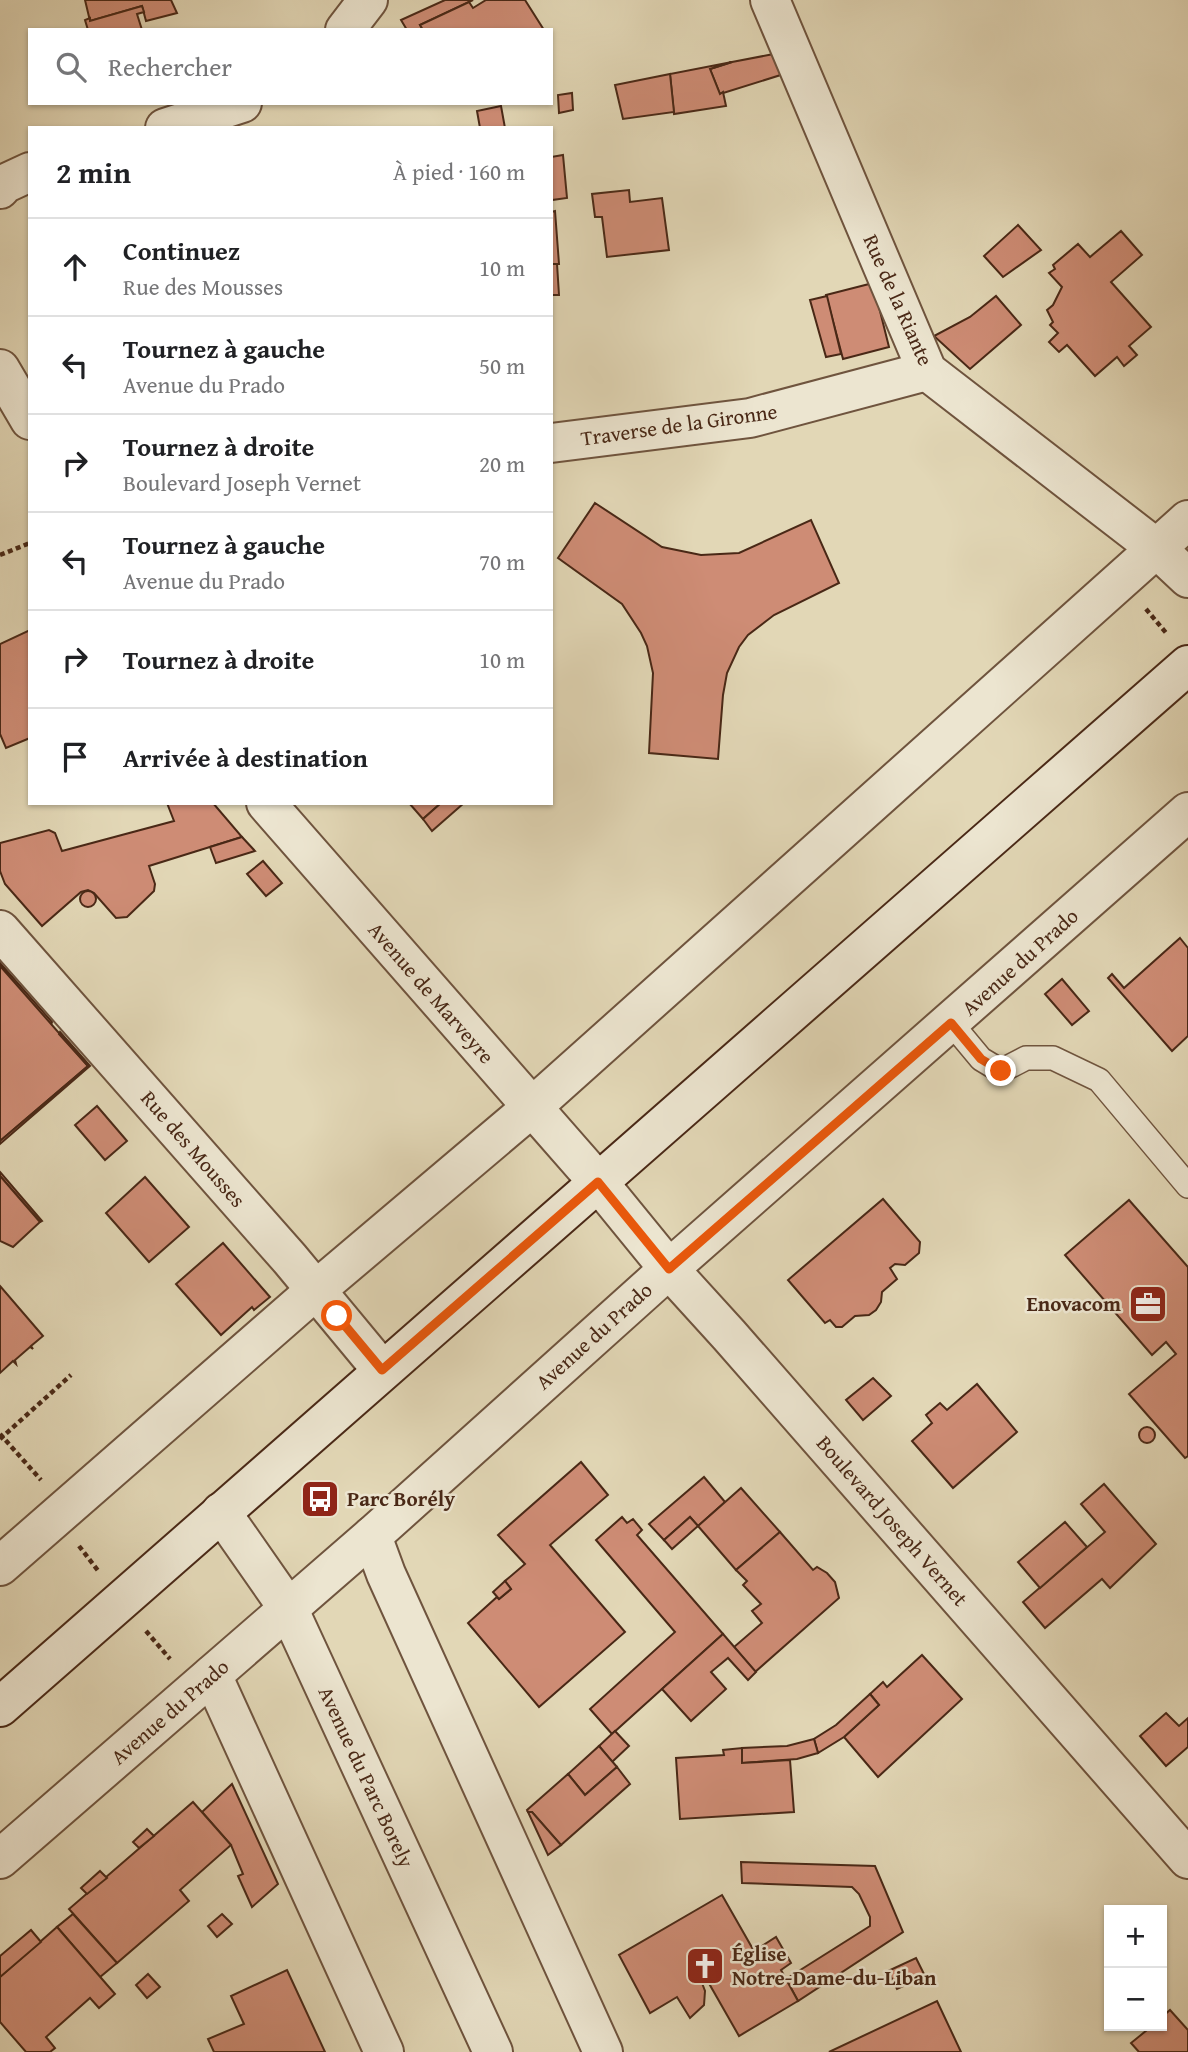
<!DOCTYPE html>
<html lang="fr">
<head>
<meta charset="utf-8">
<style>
	body { margin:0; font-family:"Gentium Book Plus",serif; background:#f2f2f2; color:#202124 }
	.controls { position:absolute; right:21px; bottom:21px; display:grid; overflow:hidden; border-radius:0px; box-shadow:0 2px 5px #0004 }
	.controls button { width:63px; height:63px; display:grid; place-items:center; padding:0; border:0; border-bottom:2px solid #e0e0e0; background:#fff; color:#202124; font:35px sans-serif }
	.stop { position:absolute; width:21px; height:21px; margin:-16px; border:5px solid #ea580c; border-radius:50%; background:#fff }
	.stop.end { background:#ea580c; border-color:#fff; box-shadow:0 2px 7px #0008 }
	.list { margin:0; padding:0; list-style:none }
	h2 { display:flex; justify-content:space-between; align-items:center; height:91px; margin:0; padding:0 28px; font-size:30px }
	h2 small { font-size:23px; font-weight:400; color:#757577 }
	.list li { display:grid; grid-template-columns:46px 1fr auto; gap:21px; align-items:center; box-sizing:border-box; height:98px; padding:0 28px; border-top:2px solid #e0e0e0 }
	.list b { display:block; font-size:26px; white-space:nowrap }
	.list p { margin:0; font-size:23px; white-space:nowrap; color:#757577 }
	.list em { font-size:23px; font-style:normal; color:#757577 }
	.icon { flex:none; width:38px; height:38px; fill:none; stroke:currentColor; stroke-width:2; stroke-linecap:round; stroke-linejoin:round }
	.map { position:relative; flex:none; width:1188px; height:2052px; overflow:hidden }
	.search { position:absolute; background:#fff; box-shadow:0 2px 5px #0004; left:28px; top:28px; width:525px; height:77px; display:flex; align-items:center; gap:18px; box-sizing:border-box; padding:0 24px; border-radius:0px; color:#757577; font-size:26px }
	.panel { position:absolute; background:#fff; box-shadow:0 2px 5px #0004; left:28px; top:126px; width:525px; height:679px; border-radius:0px }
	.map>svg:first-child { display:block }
</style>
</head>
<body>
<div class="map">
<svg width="1188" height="2052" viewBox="0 0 1188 2052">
	<rect width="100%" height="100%" fill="#e2d7b6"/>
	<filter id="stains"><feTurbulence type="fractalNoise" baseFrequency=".00286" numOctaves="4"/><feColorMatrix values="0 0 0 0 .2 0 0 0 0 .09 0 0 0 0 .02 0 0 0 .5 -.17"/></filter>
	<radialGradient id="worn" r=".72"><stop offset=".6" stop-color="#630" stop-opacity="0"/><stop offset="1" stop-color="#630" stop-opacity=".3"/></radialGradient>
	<g fill="#ce8c75" stroke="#492816" stroke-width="2">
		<path d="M 85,0 L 171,0 L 177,13 L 146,21 L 142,6 L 90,21 Z"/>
		<path d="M 445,0 L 473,0 L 420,25 L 423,30 L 407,30 L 401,20 Z"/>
		<path d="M 486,0 L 525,0 L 544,30 L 423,30 L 420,25 L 469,2 L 473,8 Z"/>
		<path d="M 142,6 L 144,12 L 137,14 L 142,30 L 88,30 L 85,20 L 90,18 L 90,21 Z"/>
		<path d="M 779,53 L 787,73 L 720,94 L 710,69 L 732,62 Z"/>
		<path d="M 732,62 L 710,69 L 720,94 L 723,92 L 726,106 L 674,114 L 670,74 Z"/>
		<path d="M 670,74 L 674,112 L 623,119 L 615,85 Z"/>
		<path d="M 572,93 L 573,110 L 559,113 L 558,95 Z"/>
		<path d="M 501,106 L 505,128 L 480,128 L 477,111 Z"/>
		<path d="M 563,155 L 567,198 L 552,200 L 551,157 Z"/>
		<path d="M 629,190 L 630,202 L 662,198 L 669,250 L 607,257 L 602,217 L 595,217 L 592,194 Z"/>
		<path d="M 555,211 L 559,264 L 551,264 L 551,212 Z"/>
		<path d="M 1018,225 L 1041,250 L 1003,277 L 984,256 Z"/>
		<path d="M 1121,231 L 1142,255 L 1111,282 L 1151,327 L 1129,346 L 1137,355 L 1124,366 L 1117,357 L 1095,376 L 1067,345 L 1059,352 L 1049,342 L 1058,333 L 1050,325 L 1053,322 L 1047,310 L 1053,305 L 1062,287 L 1049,273 L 1055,269 L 1053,265 L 1078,244 L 1090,257 Z"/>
		<path d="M 551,264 L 557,264 L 559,295 L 551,295 Z"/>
		<path d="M 873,283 L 889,347 L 843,359 L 826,295 Z"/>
		<path d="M 827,296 L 841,354 L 826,357 L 810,300 Z"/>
		<path d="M 996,296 L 1021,325 L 970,369 L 934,336 L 970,317 Z"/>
		<path d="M 595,503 L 662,547 L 701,555 L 739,553 L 811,520 L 839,583 L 774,615 L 748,635 L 739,647 L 727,673 L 723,695 L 718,759 L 649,753 L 653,673 L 647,646 L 641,633 L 622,604 L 558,558 Z"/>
		<path d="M 30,630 L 30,738 L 6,748 L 0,734 L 0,644 Z"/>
		<path d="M 167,803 L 213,803 L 242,837 L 149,866 L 155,884 L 154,891 L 127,917 L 116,918 L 94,893 L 88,890 L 81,892 L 42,926 L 5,884 L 0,871 L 0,843 L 49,830 L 55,833 L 62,851 L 174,821 Z"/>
		<path d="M 409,803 L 441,803 L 423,819 Z"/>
		<path d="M 441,803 L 464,803 L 432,831 L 423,819 Z"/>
		<path d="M 242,837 L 255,851 L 216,863 L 210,847 Z"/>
		<path d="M 263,861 L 282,883 L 266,896 L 247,874 Z"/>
		<circle cx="88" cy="899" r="8"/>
		<path d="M 1180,938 L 1188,948 L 1188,1036 L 1172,1051 L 1108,978 L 1112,974 L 1124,988 Z"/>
		<path d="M 0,963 L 52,1022 L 51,1025 L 0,966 Z"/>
		<path d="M 0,966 L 88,1066 L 0,1141 Z"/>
		<path d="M 1062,979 L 1089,1011 L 1072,1025 L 1045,994 Z"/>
		<path d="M 60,1032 L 90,1066 L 0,1144 L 0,1141 L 88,1066 L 59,1034 Z"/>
		<path d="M 97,1106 L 127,1141 L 105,1160 L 75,1125 Z"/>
		<path d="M 0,1172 L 42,1221 L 40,1222 L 0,1176 Z"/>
		<path d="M 0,1176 L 40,1222 L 13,1247 L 0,1241 Z"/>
		<path d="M 145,1177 L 189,1227 L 149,1262 L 106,1213 Z"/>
		<path d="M 883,1199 L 920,1242 L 919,1253 L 905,1265 L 895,1264 L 890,1268 L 897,1279 L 882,1292 L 881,1302 L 876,1310 L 869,1315 L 855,1316 L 842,1327 L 836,1327 L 830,1320 L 825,1323 L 788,1280 Z"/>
		<path d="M 1129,1200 L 1188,1267 L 1188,1456 L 1185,1458 L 1129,1394 L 1176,1354 L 1166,1342 L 1152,1355 L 1065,1255 Z"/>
		<path d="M 223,1243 L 270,1297 L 254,1310 L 252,1307 L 221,1335 L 176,1284 Z"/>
		<path d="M 0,1286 L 43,1336 L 31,1346 L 33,1349 L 30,1347 L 15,1360 L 16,1364 L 13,1361 L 0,1373 Z"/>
		<path d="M 873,1378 L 891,1396 L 863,1420 L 846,1400 Z"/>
		<path d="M 977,1384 L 1017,1432 L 953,1488 L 912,1441 L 932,1423 L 926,1415 L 940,1403 L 947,1410 Z"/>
		<circle cx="1147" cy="1435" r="8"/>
		<path d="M 581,1462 L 608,1495 L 550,1545 L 625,1632 L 539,1707 L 468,1623 L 497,1597 L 499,1599 L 511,1589 L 505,1581 L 525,1564 L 498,1535 Z"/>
		<path d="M 704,1477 L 725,1502 L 698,1526 L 690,1517 L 664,1540 L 649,1524 Z"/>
		<path d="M 1104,1484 L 1156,1544 L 1110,1588 L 1102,1579 L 1045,1628 L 1023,1602 L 1105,1532 L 1081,1504 Z"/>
		<path d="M 741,1488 L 780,1532 L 736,1570 L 698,1526 Z"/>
		<path d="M 622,1517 L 627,1523 L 633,1519 L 642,1530 L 637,1535 L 723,1634 L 612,1734 L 590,1709 L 675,1632 L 596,1540 Z"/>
		<path d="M 690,1517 L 698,1526 L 672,1549 L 664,1540 Z"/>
		<path d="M 1065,1522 L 1087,1547 L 1040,1588 L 1018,1562 Z"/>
		<path d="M 780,1532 L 813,1570 L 817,1567 L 827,1573 L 835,1582 L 839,1598 L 755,1672 L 734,1647 L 762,1623 L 752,1611 L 761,1604 L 743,1585 L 747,1581 L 736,1570 Z"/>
		<path d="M 505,1581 L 511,1589 L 499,1599 L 493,1592 Z"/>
		<path d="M 723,1634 L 756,1672 L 748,1680 L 728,1658 L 711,1672 L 726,1689 L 691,1721 L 662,1689 Z"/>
		<path d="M 922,1655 L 962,1699 L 878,1777 L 844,1737 L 879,1705 L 870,1694 L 883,1682 L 887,1687 Z"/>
		<path d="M 870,1694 L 879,1705 L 844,1737 L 818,1753 L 814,1739 L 836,1725 Z"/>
		<path d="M 1166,1713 L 1179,1726 L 1188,1718 L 1188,1747 L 1166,1766 L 1140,1736 Z"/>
		<path d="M 615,1731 L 629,1746 L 612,1762 L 599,1746 Z"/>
		<path d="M 814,1739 L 818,1753 L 797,1759 L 742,1763 L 742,1748 L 787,1746 Z"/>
		<path d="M 599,1746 L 617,1767 L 585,1795 L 568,1774 Z"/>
		<path d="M 742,1748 L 742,1763 L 790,1760 L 794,1812 L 680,1819 L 676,1758 L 724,1755 L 723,1750 Z"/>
		<path d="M 617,1767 L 630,1784 L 561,1845 L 532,1812 L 528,1812 L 527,1810 L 568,1774 L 585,1795 Z"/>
		<path d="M 232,1784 L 278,1884 L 252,1907 L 238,1876 L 243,1874 L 231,1845 L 202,1812 Z"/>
		<path d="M 193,1802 L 231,1845 L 180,1890 L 189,1901 L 117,1963 L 69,1909 Z"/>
		<path d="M 528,1812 L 532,1812 L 561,1845 L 548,1855 Z"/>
		<path d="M 147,1829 L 154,1836 L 139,1848 L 133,1842 Z"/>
		<path d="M 741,1862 L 875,1866 L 903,1932 L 798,2001 L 786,1979 L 870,1926 L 870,1917 L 859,1894 L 852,1887 L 742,1883 Z"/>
		<path d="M 100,1871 L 107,1878 L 87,1894 L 81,1888 Z"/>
		<path d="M 722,1895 L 754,1951 L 776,1937 L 791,1963 L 781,1970 L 798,2001 L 739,2036 L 707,1980 L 702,1983 L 705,1991 L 704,2005 L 690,2018 L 677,1997 L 650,2013 L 619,1955 Z"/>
		<path d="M 73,1914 L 117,1963 L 100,1977 L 57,1927 Z"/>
		<path d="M 222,1914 L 232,1924 L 217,1937 L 208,1926 Z"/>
		<path d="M 57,1927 L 115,1994 L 99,2008 L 90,1998 L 46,2037 L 55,2048 L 50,2052 L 26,2052 L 0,2022 L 0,1977 Z"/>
		<path d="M 31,1930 L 41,1942 L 0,1977 L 0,1956 Z"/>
		<path d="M 916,1958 L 925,1976 L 897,1989 L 888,1971 Z"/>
		<path d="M 287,1970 L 325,2052 L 214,2052 L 208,2039 L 244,2024 L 231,1996 Z"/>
		<path d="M 148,1974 L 160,1987 L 147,1998 L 136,1985 Z"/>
		<path d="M 937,2001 L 961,2052 L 829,2052 Z"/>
		<path d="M 1170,2010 L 1188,2030 L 1188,2052 L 1139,2052 L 1131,2043 L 1152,2026 L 1162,2026 L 1162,2017 Z"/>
	</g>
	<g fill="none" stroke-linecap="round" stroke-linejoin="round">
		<defs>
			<path id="lane" d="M 951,1023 L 981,1059 L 1001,1071 L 1026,1058 L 1053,1058 L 1099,1080 L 1188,1186"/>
			<g id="street">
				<path d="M 770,0 L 927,371 L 1156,548 L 1188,578"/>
				<path d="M 345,30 L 368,0"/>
				<path d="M 165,128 L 242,103"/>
				<path d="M 0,189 L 4,184 L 30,172"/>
				<path d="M 0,369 L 30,420"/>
				<path d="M 551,443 L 750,418 L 927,371"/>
				<path d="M 266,803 L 598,1182 L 669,1269 L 729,1335 L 1188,1859"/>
				<path d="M 0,930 L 290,1259 L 382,1370"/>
				<path d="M 221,1512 L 288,1608 L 493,2052"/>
				<path d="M 372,1536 L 386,1574 L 603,2052"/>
				<path d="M 0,1566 L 316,1290 L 531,1108 L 1188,520"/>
				<path d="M 212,1675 L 384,2052"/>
				<path d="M 0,1859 L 372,1536 L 669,1269 L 1188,812"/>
			</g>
			<path id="secondary" d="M 0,1707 L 1188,665"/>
		</defs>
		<use href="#lane" stroke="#6f543e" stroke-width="26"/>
		<use href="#street" stroke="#6f543e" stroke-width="42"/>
		<use href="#secondary" stroke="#492816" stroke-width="42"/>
		<g stroke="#492816" stroke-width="4.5" stroke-dasharray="5 3.5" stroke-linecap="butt">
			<path d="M 0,555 L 30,543"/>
			<path d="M 1146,609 L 1167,634"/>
			<path d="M 0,1434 L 41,1480"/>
			<path d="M 0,1439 L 71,1375"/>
			<path d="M 79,1546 L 99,1572"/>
			<path d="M 146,1631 L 170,1659"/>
		</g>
		<use href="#lane" stroke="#ece5d0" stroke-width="23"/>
		<use href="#street" stroke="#ece5d0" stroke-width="38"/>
		<use href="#secondary" stroke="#ece5d0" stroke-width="38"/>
	</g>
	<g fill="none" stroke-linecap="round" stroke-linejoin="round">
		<path stroke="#ea580c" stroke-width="9" d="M 337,1316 L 382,1370 L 598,1182 L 669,1269 L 951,1023 L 981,1059 L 1001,1071"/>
	</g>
	<defs>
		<symbol id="office-square" viewBox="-11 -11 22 22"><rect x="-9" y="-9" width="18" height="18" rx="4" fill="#8f2418" stroke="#ece5d0"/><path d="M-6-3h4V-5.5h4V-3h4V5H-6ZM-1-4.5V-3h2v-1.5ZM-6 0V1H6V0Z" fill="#fff"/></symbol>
		<symbol id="bus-square" viewBox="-11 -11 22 22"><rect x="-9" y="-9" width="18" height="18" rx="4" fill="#8f2418" stroke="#ece5d0"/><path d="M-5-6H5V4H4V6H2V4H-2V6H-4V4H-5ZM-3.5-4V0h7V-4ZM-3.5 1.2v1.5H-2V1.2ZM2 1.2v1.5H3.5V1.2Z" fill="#fff"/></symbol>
		<symbol id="church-square" viewBox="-11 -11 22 22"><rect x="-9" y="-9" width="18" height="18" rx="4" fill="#8f2418" stroke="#ece5d0"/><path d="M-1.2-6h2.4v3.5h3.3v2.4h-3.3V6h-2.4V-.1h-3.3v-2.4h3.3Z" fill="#fff"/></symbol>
	</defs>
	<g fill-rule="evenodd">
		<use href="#office-square" x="1126" y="1282" width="44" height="44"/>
		<use href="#bus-square" x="298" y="1477" width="44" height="44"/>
		<use href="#church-square" x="683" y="1944" width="44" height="44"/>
	</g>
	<g text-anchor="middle" stroke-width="5" stroke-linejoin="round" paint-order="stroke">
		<g font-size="21" fill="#492816" stroke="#ece5d0">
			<text transform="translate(898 300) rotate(66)" y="7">Rue de la Riante</text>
			<text transform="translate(679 425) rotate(-8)" y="7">Traverse de la Gironne</text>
			<text transform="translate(1020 962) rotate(-42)" y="7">Avenue du Prado</text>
			<text transform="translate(431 993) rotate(49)" y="7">Avenue de Marveyre</text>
			<text transform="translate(193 1149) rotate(49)" y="7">Rue des Mousses</text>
			<text transform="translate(594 1336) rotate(-42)" y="7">Avenue du Prado</text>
			<text transform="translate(892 1521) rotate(49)" y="7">Boulevard Joseph Vernet</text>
			<text transform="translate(170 1712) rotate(-41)" y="7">Avenue du Prado</text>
			<text transform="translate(366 1777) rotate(65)" y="7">Avenue du Parc Borely</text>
		</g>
		<g font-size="21" font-weight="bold" fill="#492816" stroke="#ece5d0" text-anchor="start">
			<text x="1121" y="1311" text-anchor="end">Enovacom</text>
			<text x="347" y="1506">Parc Borély</text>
			<text x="732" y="1961">Église<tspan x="732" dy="24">Notre-Dame-du-Liban</tspan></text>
		</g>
	</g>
	<rect width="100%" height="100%" filter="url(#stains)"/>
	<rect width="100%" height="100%" fill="url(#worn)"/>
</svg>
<div class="controls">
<button>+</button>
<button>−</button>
</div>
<div class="stop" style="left:337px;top:1316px"></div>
<div class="stop end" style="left:1001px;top:1071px"></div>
<div class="search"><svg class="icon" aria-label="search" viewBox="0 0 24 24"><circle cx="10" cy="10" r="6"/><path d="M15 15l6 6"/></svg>Rechercher</div>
<section class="panel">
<h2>2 min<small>À pied · 160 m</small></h2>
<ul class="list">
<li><svg class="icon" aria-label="ahead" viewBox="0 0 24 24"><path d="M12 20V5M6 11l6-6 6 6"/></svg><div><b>Continuez</b><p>Rue des Mousses</p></div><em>10 m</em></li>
<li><svg class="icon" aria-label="left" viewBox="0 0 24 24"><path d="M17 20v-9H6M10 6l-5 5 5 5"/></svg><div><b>Tournez à gauche</b><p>Avenue du Prado</p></div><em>50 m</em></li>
<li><svg class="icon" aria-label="right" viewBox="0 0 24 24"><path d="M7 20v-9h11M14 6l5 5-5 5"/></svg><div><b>Tournez à droite</b><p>Boulevard Joseph Vernet</p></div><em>20 m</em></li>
<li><svg class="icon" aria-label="left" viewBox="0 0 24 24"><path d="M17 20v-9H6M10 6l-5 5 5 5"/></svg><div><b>Tournez à gauche</b><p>Avenue du Prado</p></div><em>70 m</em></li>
<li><svg class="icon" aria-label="right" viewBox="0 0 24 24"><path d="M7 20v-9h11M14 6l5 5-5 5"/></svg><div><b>Tournez à droite</b></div><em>10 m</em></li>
<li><svg class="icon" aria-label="arrive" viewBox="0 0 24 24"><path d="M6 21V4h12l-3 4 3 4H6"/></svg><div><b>Arrivée à destination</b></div></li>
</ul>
</section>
</div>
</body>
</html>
